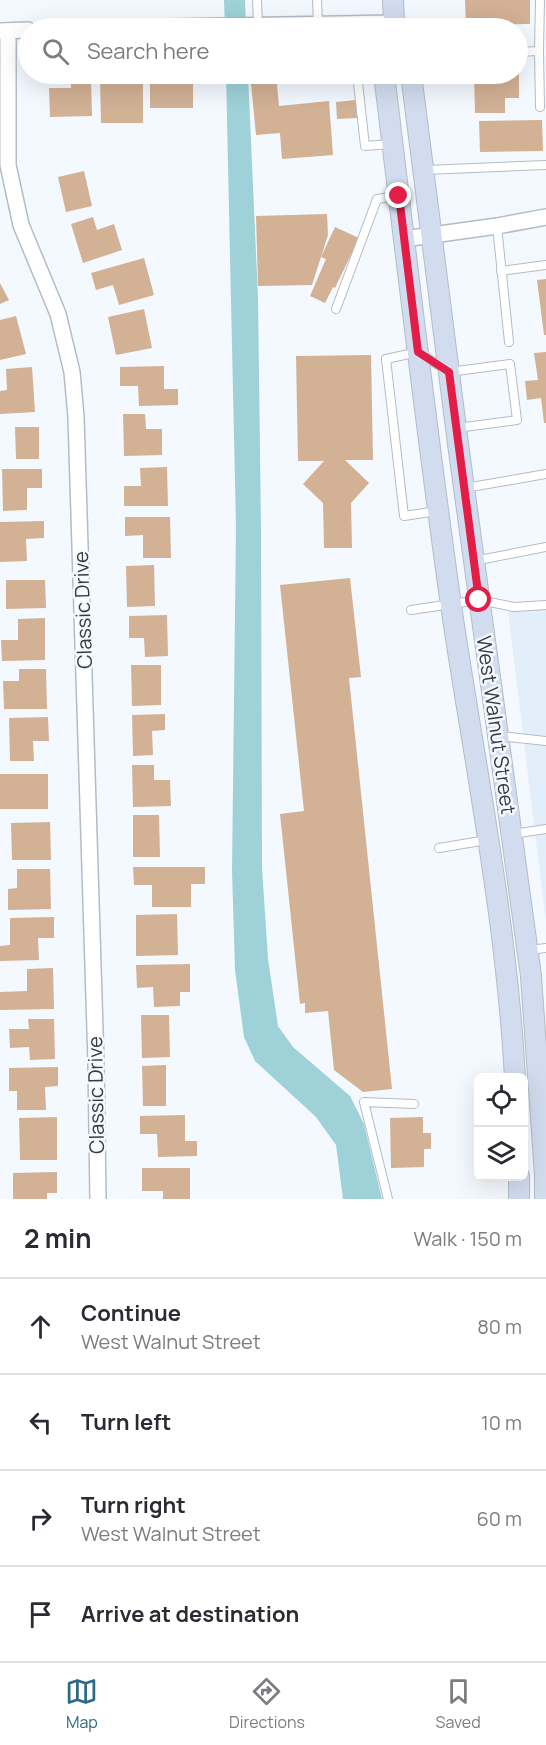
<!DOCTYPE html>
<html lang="en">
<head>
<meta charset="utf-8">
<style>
	body { margin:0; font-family:Manrope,sans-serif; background:#f2f2f3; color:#2b2b33 }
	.controls { position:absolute; right:18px; bottom:18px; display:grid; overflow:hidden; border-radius:9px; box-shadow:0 6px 24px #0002 }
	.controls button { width:54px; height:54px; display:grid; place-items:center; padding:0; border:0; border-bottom:2px solid #e1e1e2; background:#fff; color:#2b2b33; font:30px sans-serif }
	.stop { position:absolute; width:18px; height:18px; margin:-14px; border:4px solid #e11d48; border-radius:50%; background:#fff }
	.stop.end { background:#e11d48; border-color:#fff; box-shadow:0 2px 6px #0008 }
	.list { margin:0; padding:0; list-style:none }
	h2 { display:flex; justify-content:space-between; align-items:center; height:78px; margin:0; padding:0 24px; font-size:26px }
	h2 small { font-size:20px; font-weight:400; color:#7c7c81 }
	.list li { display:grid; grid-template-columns:39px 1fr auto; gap:18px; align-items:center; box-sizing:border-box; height:96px; padding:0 24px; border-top:2px solid #e1e1e2 }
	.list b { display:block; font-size:22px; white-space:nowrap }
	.list p { margin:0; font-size:20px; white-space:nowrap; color:#7c7c81 }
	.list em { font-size:20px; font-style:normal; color:#7c7c81 }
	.icon { flex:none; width:33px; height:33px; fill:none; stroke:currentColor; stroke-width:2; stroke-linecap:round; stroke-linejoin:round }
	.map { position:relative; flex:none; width:546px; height:1199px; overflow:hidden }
	.search { position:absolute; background:#fff; box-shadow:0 6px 24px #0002; left:18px; right:18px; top:18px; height:66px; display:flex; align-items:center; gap:15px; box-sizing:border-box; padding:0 21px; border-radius:33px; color:#7c7c81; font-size:22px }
	.sheet { height:462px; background:#fff }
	nav { display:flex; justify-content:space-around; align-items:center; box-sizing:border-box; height:84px; border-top:2px solid #e1e1e2; background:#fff; font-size:16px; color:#7c7c81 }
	nav a { display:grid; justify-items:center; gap:3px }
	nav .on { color:#2e6b82 }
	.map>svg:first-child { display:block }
</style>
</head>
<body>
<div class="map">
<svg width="546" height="1199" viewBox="0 0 546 1199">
	<rect width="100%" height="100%" fill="#f3f9ff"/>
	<path fill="#e2eefa" d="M 546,608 L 546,922 L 508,612 Z"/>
	<g fill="#9ed2d8">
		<path d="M 224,0 L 245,0 L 246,28 L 225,28 Z"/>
		<path d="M 226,74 L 248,74 L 258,298 L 261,528 L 262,868 L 268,959 L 278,1026 L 293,1047 L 350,1096 L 364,1124 L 382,1199 L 343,1199 L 336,1145 L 316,1117 L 255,1061 L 244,1037 L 235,970 L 232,871 L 236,527 Z"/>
	</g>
	<g fill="#d2b195">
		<path d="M 465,0 L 530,0 L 530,24 L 466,25 Z"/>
		<path d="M 122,74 L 143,74 L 143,123 L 101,123 L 100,79 L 122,79 Z"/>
		<path d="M 171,74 L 193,74 L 193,108 L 150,108 L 150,78 L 171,78 Z"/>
		<path d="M 250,74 L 276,74 L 279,106 L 329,101 L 333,155 L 282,159 L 280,133 L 256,135 Z"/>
		<path d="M 474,74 L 519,74 L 519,98 L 505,98 L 505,113 L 475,113 Z"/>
		<path d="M 71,80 L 91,80 L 92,116 L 50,117 L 49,88 L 71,88 Z"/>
		<path d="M 356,100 L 357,118 L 337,119 L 336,102 Z"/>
		<path d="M 542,120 L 543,151 L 480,152 L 479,121 Z"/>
		<path d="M 84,171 L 92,206 L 66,212 L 58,177 Z"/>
		<path d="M 327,214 L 328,235 L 312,285 L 258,286 L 256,216 Z"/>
		<path d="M 93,217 L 97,230 L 114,224 L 122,250 L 83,263 L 71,224 Z"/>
		<path d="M 335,227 L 359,238 L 335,288 L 333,287 L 325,303 L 310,296 L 326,259 L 321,257 Z"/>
		<path d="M 144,258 L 154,295 L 119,305 L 113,285 L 96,290 L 91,273 Z"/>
		<path d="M 546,279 L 546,335 L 544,335 L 537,280 Z"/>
		<path d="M 0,283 L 9,300 L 0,304 Z"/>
		<path d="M 144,309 L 152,348 L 116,355 L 108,317 Z"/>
		<path d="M 16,316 L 26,354 L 0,360 L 0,320 Z"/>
		<path d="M 546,352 L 546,423 L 544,423 L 541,398 L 527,400 L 525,381 L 538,380 L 534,353 Z"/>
		<path d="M 371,355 L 373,460 L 345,460 L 369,483 L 351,503 L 352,548 L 324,548 L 323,503 L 303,484 L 324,461 L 298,461 L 296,356 Z"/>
		<path d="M 164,366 L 164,389 L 178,389 L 178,405 L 139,406 L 138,386 L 120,386 L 120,367 Z"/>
		<path d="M 32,367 L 35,412 L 0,414 L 0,391 L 7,390 L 6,369 Z"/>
		<path d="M 123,414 L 145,414 L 146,429 L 162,429 L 162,455 L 124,456 Z"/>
		<path d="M 15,427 L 39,427 L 39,459 L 16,459 Z"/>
		<path d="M 167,467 L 168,506 L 124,506 L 124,486 L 141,486 L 140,468 Z"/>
		<path d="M 2,469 L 42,469 L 42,488 L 27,488 L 27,510 L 3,511 Z"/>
		<path d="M 125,517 L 170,517 L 171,558 L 143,558 L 143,535 L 125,536 Z"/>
		<path d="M 44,521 L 44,538 L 26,539 L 27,561 L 0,562 L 0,522 Z"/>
		<path d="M 154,565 L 155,606 L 127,607 L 126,566 Z"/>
		<path d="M 350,578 L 361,677 L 349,678 L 392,1089 L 363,1092 L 334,1070 L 328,1011 L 305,1013 L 305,1003 L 300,1004 L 280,814 L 304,811 L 280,585 Z"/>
		<path d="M 6,580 L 45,580 L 46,608 L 6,609 Z"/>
		<path d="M 167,615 L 168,656 L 145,657 L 144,638 L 129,638 L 129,616 Z"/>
		<path d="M 45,618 L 45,660 L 2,661 L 1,640 L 18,640 L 18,619 Z"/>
		<path d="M 131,665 L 161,665 L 161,705 L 132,706 Z"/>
		<path d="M 19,669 L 46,669 L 47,709 L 4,709 L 3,681 L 19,681 Z"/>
		<path d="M 165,714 L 165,730 L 152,731 L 153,755 L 133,756 L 132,715 Z"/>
		<path d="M 48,717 L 49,741 L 33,741 L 34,761 L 10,761 L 9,718 Z"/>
		<path d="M 132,765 L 154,765 L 154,780 L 170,780 L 171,806 L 133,807 Z"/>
		<rect x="0" y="774" width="48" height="35"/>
		<path d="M 133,815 L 159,815 L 160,857 L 133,857 Z"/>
		<path d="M 50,822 L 51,860 L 12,860 L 11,823 Z"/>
		<path d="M 133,867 L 205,867 L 205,884 L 191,884 L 191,907 L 152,907 L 152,885 L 134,885 Z"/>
		<path d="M 17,869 L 50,869 L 51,909 L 8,910 L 8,889 L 17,888 Z"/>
		<path d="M 177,914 L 178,955 L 136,956 L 136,915 Z"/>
		<path d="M 54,917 L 54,938 L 38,938 L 39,960 L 0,961 L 0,946 L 10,945 L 10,918 Z"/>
		<path d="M 190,964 L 190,992 L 180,992 L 180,1006 L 154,1007 L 153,987 L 137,988 L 136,965 Z"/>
		<path d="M 53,968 L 54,1009 L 0,1010 L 0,992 L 27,991 L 27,969 Z"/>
		<path d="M 141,1015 L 169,1015 L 170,1057 L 142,1058 Z"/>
		<path d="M 28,1019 L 54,1019 L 55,1059 L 30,1060 L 29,1047 L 10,1048 L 9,1029 L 29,1029 Z"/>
		<path d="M 166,1065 L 166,1106 L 143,1106 L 142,1066 Z"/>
		<path d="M 58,1067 L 58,1086 L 45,1087 L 46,1110 L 17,1110 L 17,1091 L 9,1091 L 9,1068 Z"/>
		<path d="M 185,1115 L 185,1141 L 197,1141 L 197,1156 L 158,1157 L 157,1134 L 140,1134 L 140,1116 Z"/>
		<path d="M 57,1117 L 57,1160 L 20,1160 L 19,1118 Z"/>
		<path d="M 423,1117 L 423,1133 L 431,1133 L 431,1149 L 424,1149 L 424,1167 L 391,1168 L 390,1118 Z"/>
		<path d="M 142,1168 L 190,1168 L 190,1199 L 163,1199 L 163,1191 L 142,1191 Z"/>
		<path d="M 57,1172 L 57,1193 L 47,1193 L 47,1199 L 13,1199 L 13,1173 Z"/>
	</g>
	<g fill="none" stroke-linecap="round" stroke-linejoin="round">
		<defs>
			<g id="service">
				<path d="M 257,0 L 258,25"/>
				<path d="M 317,0 L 318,24"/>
				<path d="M 539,51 L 540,107"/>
				<path d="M 518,52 L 539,51 L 540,0"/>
				<path d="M 357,74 L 365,146 L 391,144"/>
				<path d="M 425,170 L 546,165"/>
				<path d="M 497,226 L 509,342"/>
				<path d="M 501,271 L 546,265"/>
				<path d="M 336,309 L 377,199 L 397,196"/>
				<path d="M 465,488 L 546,474"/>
				<path d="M 437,511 L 404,516 L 386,359 L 418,352 L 449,372 L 510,364 L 517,420 L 457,428"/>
				<path d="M 474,561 L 546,547"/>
				<path d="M 411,610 L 479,600 L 514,607 L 546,605"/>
				<path d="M 500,736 L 546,741"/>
				<path d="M 513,834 L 546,829"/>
				<path d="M 439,848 L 487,840"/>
				<path d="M 529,950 L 546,948"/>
				<path d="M 388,1199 L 364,1102 L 414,1104"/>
			</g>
			<g id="minor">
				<path d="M 109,28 L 394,23"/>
				<path d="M 0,31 L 28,30"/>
				<path d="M 8,31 L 8,165 L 21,225 L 58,314 L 72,372 L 76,417 L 96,1063 L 98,1199"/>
				<path d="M 404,239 L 497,226 L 546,217"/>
			</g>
			<g id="secondary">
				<path d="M 393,0 L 394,23 L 400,28"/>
				<path d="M 384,74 C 406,255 427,438 453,619 C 476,771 507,924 515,1078"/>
				<path d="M 411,74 L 458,444 L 531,976 L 545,1175 L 545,1199"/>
				<path d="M 519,1199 L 519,1176"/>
			</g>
		</defs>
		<use href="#service" stroke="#b3bcc6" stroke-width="10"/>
		<use href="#minor" stroke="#b3bcc6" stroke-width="18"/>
		<use href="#secondary" stroke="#b3bcc6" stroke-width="22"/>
		<use href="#service" stroke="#fff" stroke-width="8"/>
		<use href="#minor" stroke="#fff" stroke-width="15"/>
		<use href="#secondary" stroke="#d2dcef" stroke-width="20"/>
	</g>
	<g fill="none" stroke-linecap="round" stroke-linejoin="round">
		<path stroke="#e11d48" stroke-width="8" d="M 399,196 L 418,352 L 449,372 L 479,600"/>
	</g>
	<g text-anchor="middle" stroke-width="5" stroke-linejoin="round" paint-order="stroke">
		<g font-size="20" fill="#373b3f" stroke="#f3f9ff">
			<text transform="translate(83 610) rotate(-92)" y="7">Classic Drive</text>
			<text transform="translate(496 725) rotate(82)" y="7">West Walnut Street</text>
			<text transform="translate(96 1095) rotate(-91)" y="7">Classic Drive</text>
		</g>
	</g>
</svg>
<div class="controls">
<button><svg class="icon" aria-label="locate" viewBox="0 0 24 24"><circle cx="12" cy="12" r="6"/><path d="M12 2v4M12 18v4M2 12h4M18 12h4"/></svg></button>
<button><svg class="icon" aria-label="layers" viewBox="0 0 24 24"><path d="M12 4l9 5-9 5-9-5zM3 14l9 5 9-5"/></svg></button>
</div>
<div class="stop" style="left:479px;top:600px"></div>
<div class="stop end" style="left:399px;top:196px"></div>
<div class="search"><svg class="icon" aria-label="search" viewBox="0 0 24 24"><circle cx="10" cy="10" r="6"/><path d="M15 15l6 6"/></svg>Search here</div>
</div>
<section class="sheet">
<h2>2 min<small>Walk · 150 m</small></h2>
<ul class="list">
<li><svg class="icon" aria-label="ahead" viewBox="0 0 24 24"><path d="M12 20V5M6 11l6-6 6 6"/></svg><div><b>Continue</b><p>West Walnut Street</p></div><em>80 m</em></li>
<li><svg class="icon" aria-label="left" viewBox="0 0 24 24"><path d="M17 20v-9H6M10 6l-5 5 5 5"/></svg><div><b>Turn left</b></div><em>10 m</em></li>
<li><svg class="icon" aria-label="right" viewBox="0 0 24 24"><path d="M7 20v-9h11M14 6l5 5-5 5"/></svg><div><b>Turn right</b><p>West Walnut Street</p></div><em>60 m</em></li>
<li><svg class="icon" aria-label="arrive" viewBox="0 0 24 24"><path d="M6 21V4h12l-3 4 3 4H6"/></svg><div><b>Arrive at destination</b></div></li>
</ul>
</section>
<nav>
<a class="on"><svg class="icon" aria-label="map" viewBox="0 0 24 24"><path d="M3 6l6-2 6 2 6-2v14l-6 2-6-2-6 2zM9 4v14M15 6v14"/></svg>Map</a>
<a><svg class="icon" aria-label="directions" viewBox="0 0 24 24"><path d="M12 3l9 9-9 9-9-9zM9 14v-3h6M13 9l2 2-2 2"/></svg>Directions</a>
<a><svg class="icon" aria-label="saved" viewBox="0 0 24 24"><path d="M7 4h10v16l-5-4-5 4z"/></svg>Saved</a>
</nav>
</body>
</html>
